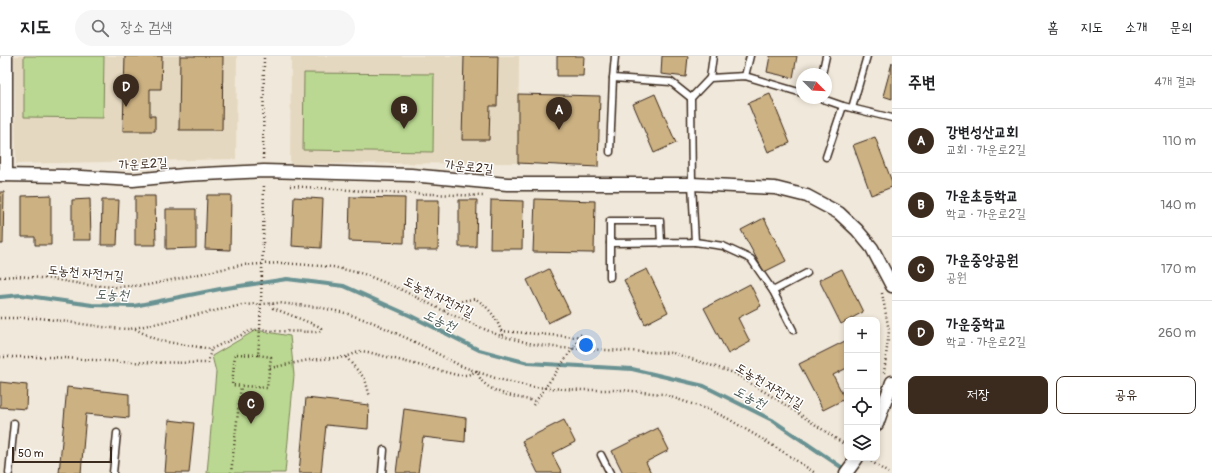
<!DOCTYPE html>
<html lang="ko">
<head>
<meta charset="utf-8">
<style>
	body { margin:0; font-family:Pangolin,"Poor Story",sans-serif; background:#f6f6f6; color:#202124 }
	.controls { position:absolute; right:12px; bottom:12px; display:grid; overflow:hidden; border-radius:8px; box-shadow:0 2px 6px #0003 }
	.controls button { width:36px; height:36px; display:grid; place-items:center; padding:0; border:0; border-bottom:1px solid #e0e0e0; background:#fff; color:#202124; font:20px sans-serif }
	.compass { position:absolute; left:796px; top:12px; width:36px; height:36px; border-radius:50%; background:#fff; box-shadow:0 2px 6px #0003; rotate:114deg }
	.scale { position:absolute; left:12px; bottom:10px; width:100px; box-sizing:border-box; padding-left:4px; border:2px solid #3b2a1e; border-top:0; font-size:11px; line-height:14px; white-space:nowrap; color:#3b2a1e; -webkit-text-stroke:3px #fff; paint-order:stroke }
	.you { position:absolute; left:586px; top:289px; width:14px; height:14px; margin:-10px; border:3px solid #fff; border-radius:50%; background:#1a73e8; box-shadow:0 0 0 6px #1a73e833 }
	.badge { display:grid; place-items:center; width:26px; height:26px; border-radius:50%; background:#3b2a1e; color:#fff; font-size:13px; font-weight:700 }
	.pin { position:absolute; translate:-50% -33px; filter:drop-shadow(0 1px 2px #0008) }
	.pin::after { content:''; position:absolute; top:21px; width:14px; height:12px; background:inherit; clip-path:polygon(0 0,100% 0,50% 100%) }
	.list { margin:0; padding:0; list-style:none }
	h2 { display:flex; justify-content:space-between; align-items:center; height:52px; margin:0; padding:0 16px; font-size:17px }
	h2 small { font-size:13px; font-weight:400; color:#757577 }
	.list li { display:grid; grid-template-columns:26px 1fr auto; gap:12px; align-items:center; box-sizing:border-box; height:64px; padding:0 16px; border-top:1px solid #e0e0e0 }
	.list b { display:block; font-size:15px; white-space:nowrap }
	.list p { margin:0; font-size:13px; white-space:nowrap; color:#757577 }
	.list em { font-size:13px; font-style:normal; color:#757577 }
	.actions { display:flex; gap:8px; padding:12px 16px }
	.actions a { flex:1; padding:9px 0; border:1px solid #3b2a1e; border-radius:8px; text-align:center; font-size:14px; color:#3b2a1e }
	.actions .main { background:#3b2a1e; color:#fff }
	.icon { flex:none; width:22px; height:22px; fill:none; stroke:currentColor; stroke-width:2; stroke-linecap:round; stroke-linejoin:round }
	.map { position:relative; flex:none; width:892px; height:417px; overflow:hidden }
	header { display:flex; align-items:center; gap:24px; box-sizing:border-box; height:56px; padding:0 20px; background:#fff; border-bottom:1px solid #e0e0e0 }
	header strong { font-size:19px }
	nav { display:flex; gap:22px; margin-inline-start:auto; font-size:14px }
	.search { width:280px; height:36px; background:#f6f6f6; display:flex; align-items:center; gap:10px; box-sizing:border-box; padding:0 14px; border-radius:22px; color:#757577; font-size:15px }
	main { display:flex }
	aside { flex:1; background:#fff }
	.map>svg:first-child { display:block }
</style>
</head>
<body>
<header>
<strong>지도</strong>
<div class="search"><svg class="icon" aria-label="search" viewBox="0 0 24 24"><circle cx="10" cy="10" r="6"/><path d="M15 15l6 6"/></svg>장소 검색</div>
<nav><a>홈</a><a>지도</a><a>소개</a><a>문의</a></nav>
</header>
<main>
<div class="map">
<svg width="892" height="417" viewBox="0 0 892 417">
	<rect width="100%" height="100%" fill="#f0e8da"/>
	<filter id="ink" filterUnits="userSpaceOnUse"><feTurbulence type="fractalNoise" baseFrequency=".025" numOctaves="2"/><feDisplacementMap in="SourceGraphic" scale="8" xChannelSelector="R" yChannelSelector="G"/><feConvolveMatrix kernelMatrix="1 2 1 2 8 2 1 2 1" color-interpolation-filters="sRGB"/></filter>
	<g filter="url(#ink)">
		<g fill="#e5d8c0">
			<path d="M 14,0 L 237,0 L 236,103 L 16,108 Z"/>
			<path d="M 291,0 L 519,0 L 518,107 L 290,108 Z"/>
		</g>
		<g fill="#bad891" stroke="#7a8158">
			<path d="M 24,0 L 104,0 L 103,62 L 24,61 Z"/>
			<path d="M 304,17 L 434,18 L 433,96 L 303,94 Z"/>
			<path d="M 256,274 L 290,280 L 294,319 L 285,417 L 207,417 L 216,316 L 212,300 Z"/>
		</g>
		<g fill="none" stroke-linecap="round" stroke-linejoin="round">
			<path stroke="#699293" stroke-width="4" d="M 0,241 L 21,239 L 92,249 L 134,250 L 220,233 L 287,223 L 344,230 L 411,260 L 479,294 L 528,307 L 632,313 L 704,330 L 772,364 L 847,415"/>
		</g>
		<g fill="#ccb182" stroke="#3b2a1e">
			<path d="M 125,0 L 162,0 L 161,33 L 150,33 L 150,60 L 155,60 L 155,75 L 123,75 Z"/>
			<path d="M 180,0 L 223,0 L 222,74 L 179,74 Z"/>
			<path d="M 464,0 L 498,0 L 497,50 L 490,50 L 489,84 L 462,84 Z"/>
			<path d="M 557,0 L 584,0 L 583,20 L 557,20 Z"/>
			<path d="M 662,0 L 688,0 L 686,21 L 661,18 Z"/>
			<path d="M 770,0 L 797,0 L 793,22 L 767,16 Z"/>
			<path d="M 892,7 L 892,43 L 883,40 Z"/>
			<path d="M 518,38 L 600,40 L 598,111 L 518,107 Z"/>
			<path d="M 655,38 L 676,87 L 654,97 L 633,48 Z"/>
			<path d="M 770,38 L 790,87 L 768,96 L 748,47 Z"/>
			<path d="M 875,81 L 892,126 L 892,131 L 871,139 L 853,89 Z"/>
			<path d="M 0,136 L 4,136 L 3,188 L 0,188 Z"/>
			<path d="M 51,139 L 51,189 L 35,189 L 35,181 L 22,181 L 22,140 Z"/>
			<path d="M 207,139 L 231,139 L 230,194 L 205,193 Z"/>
			<path d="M 135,140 L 155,140 L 156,189 L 135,189 Z"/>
			<path d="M 294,141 L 323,143 L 321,192 L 292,190 Z"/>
			<path d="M 350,141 L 405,142 L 404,187 L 349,185 Z"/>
			<path d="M 90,143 L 91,184 L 72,184 L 72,144 Z"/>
			<path d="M 535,143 L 595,145 L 594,197 L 533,196 Z"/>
			<path d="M 102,144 L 119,144 L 117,189 L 101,189 Z"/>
			<path d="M 416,144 L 439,144 L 438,194 L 415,194 Z"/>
			<path d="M 459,144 L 477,144 L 476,191 L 459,191 Z"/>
			<path d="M 491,144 L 523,145 L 522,193 L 490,193 Z"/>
			<path d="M 166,153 L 196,153 L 196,192 L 166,193 Z"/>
			<path d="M 764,162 L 786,205 L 764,216 L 741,174 Z"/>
			<path d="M 549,213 L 570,256 L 548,267 L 527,224 Z"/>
			<path d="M 647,213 L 668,256 L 645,268 L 624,224 Z"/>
			<path d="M 842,213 L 863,256 L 841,268 L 819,224 Z"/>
			<path d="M 750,228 L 761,250 L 738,262 L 750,286 L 728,298 L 704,252 Z"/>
			<path d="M 845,285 L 847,289 L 847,312 L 833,319 L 845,343 L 823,354 L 799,308 Z"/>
			<path d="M 0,326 L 27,329 L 26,353 L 0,351 Z"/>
			<path d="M 67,331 L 129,338 L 129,362 L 86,358 L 81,417 L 59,417 Z"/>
			<path d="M 306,342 L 369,349 L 368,373 L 326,369 L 321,417 L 299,417 Z"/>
			<path d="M 404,353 L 466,362 L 465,386 L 423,381 L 418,417 L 396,417 Z"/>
			<path d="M 169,364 L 194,367 L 189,417 L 165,417 Z"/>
			<path d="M 564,364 L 575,386 L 552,398 L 562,417 L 538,417 L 522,385 Z"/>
			<path d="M 658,372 L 669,394 L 646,406 L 651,417 L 623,417 L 612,395 Z"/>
		</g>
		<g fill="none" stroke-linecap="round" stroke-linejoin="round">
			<defs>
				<g id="service">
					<path d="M 615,0 L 613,22 L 671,26 L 691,42"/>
					<path d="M 822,18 L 826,0"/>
					<path d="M 745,20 L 750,0"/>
					<path d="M 710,22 L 713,0"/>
					<path d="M 820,42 L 843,50 L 892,62"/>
					<path d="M 852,52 L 867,0"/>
					<path d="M 610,96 L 613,22"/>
					<path d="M 826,101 L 843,50"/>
					<path d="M 695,186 L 723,190 L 751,203 L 773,235 L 793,274"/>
					<path d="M 661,187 L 660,165 L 610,165 L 610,187 L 695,186 L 692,128 L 691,42 L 710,22 L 745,20 L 802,37"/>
					<path d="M 610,221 L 610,187"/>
					<path d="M 773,235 L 807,217"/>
					<path d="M 601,399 L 610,417"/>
					<path d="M 9,417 L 14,367"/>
					<path d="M 113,417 L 117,377"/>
					<path d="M 382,417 L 384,394"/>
				</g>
				<g id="minor">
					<path d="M 0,119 L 64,120 L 133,124 L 184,119 L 264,115 L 411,119 L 507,128 L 692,128 L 775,132 L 807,140 L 839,157 L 857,174 L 872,192 L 892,230"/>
					<path d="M 6,119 L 6,0"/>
					<path d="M 877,368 L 892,326"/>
					<path d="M 846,417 L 857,402"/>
				</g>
			</defs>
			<use href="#service" stroke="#3b2a1e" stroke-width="9"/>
			<use href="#minor" stroke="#3b2a1e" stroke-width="15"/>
			<g stroke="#3b2a1e" stroke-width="2.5" stroke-dasharray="1 3" stroke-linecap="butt">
				<path d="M 263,103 L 264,0"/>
				<path d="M 290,130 L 379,136 L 484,140"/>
				<path d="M 263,187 L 264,127"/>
				<path d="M 0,221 L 17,220 L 52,223 L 87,229 L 116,231 L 148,229 L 241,209 L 283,207 L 333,211 L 364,218 L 400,233 L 450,258 L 498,279 L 533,288 L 561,292 L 673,297 L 734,317 L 786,349 L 847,390"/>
				<path d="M 882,237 L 889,275 L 884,317"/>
				<path d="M 444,255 C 455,246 462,244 476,243 C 492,254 497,263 503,280"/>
				<path d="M 0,262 L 40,262 L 110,272 L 130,273 L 242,249 L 278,247 L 318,251 L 345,257 L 372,266 L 417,287 L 461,310 L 498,323 L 532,331 L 582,334 L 622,334 L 662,338 L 707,353 L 727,362 L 785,397 L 815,417"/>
				<path d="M 135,273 L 155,283 L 167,286 L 211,293 L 250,275 L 260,273 L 273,275 L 317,276 L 321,275 L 321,272 L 318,270 L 273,252 L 273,247"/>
				<path d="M 501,275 L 575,281 L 583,278"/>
				<path d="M 258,299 L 235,298 L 232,329 L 267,332 L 271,301 L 258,299 L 260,273"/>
				<path d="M 0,301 L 51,301 L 123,306 L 208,307 L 211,293"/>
				<path d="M 346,301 L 365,323 L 370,341"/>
				<path d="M 270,312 L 309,304 L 346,301 L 361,295 L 368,296 L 457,319 L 468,319 L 477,315 C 479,319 480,324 483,326 C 494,338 520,342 535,345"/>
				<path d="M 868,403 L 888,417"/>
				<path d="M 231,417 L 241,330"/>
			</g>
			<use href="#service" stroke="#fff" stroke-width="6"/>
			<use href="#minor" stroke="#fff" stroke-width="12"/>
			<g stroke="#3b2a1e" stroke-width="2.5" stroke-dasharray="1 3" stroke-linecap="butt">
				<path d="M 260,273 L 263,187"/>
				<path d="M 533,349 L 583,278"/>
			</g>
		</g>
	</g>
	<g text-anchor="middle" stroke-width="3" stroke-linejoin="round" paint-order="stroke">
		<g font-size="13" fill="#3b2a1e" stroke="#fff">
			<text transform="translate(143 107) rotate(-3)" y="5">가운로2길</text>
			<text transform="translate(469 110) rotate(6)" y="5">가운로2길</text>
			<text transform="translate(86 216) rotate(5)" y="5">도농천 자전거길</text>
			<text transform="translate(439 240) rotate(26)" y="5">도농천 자전거길</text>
			<text transform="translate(770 329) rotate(31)" y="5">도농천 자전거길</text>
		</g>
		<g font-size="14" font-style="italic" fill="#525e58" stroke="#fff">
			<text transform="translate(112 238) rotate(2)" y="5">도농천</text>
			<text transform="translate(440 264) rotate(25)" y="5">도농천</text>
			<text transform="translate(750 341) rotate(27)" y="5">도농천</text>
		</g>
	</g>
</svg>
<div class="controls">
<button>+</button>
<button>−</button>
<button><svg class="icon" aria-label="locate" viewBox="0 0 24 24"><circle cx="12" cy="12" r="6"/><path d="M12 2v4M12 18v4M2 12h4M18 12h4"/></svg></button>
<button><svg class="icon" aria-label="layers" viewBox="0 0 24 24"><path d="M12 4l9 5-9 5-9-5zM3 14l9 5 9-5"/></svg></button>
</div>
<svg class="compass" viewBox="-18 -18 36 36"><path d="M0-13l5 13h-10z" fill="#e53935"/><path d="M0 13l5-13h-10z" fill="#757577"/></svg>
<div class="scale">50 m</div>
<div class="you"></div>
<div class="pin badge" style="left:559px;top:74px">A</div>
<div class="pin badge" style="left:404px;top:73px">B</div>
<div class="pin badge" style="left:251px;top:368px">C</div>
<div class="pin badge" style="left:126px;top:51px">D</div>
</div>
<aside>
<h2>주변<small>4개 결과</small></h2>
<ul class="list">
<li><span class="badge">A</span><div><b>강변성산교회</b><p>교회 · 가운로2길</p></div><em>110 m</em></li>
<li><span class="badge">B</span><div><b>가운초등학교</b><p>학교 · 가운로2길</p></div><em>140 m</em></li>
<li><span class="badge">C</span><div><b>가운중앙공원</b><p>공원</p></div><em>170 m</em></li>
<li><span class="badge">D</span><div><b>가운중학교</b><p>학교 · 가운로2길</p></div><em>260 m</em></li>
</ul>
<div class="actions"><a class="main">저장</a><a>공유</a></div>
</aside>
</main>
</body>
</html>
